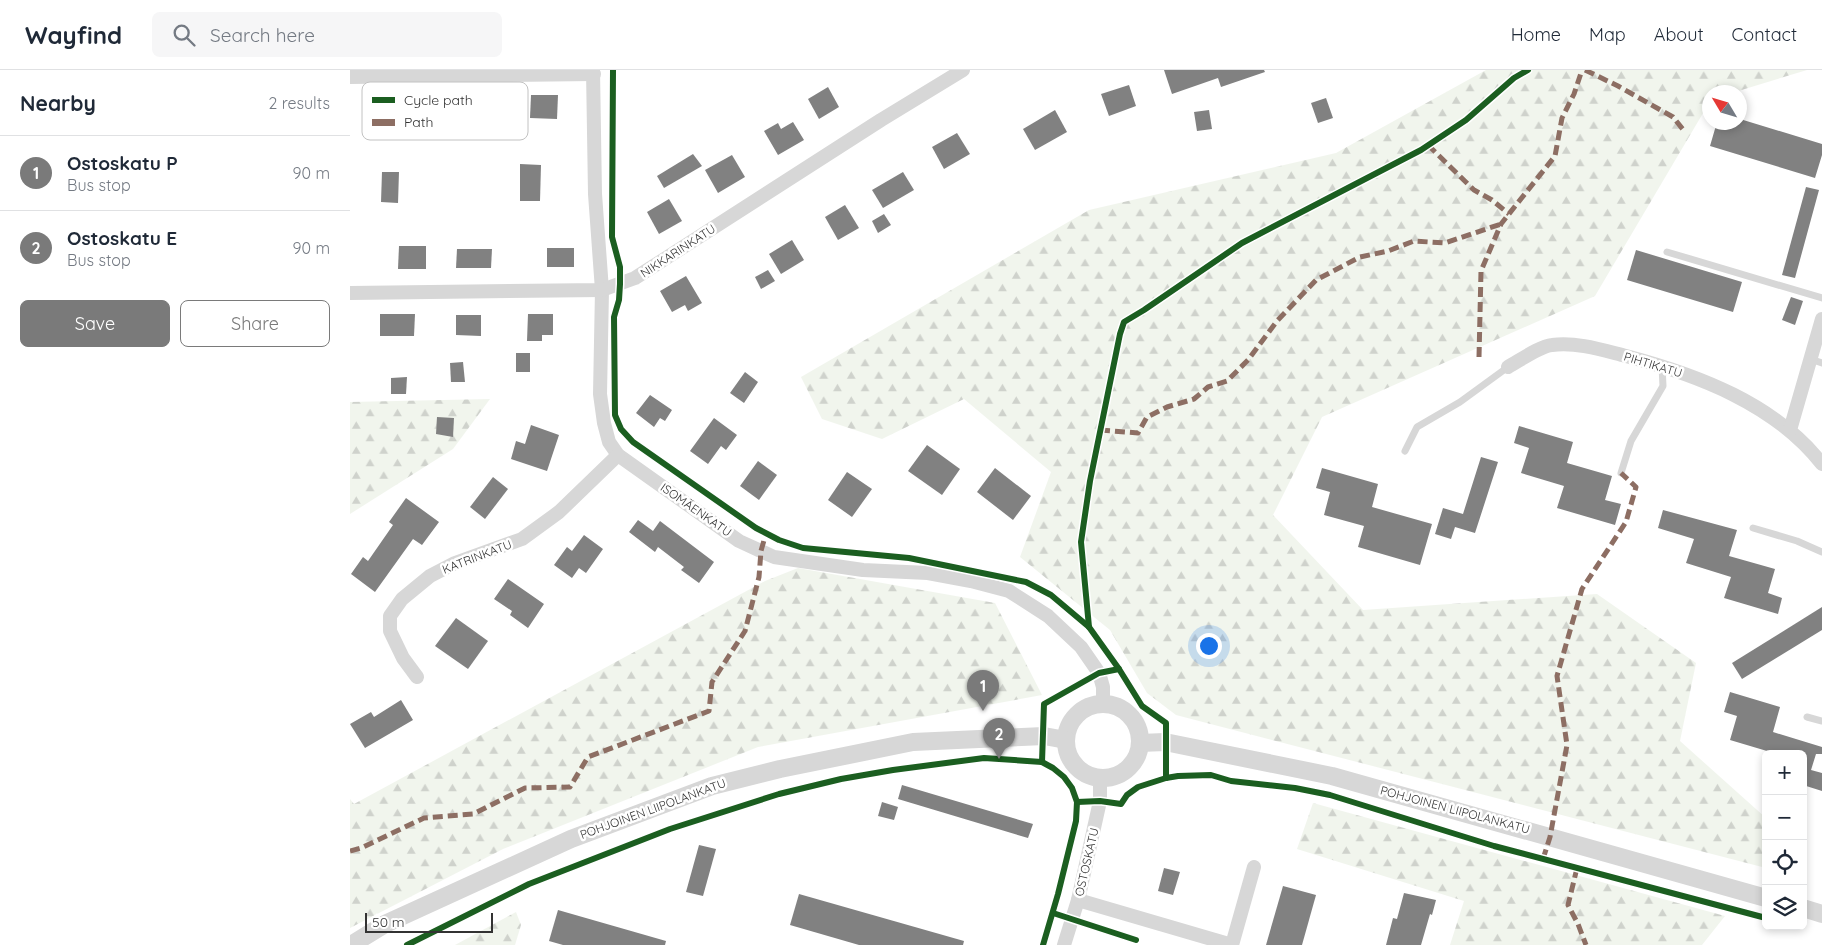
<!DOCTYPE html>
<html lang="en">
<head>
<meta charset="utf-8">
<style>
	body { margin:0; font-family:Quicksand,sans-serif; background:#f6f6f7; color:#1f2937 }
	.controls { position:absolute; right:15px; bottom:15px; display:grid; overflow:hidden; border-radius:8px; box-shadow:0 2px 8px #0003 }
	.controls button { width:45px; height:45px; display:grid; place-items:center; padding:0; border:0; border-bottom:1px solid #e0e1e3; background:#fff; color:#1f2937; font:25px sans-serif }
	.compass { position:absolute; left:1352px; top:15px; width:45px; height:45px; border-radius:50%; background:#fff; box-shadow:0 2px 8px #0003; rotate:308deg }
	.scale { position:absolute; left:15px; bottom:12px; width:128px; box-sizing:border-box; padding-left:5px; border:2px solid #333; border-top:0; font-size:14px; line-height:18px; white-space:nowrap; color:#333; -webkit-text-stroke:4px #fff; paint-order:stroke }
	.you { position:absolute; left:858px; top:575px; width:18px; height:18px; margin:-12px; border:4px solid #fff; border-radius:50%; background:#1a73e8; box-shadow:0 0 0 8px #1a73e833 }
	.badge { display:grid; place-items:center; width:32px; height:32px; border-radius:50%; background:#7a7a7a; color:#fff; font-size:16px; font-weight:700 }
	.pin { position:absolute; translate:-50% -41px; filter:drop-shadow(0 1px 2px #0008) }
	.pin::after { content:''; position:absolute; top:26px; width:18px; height:15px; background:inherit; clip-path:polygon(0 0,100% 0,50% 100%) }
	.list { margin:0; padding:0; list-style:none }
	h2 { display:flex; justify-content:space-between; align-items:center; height:65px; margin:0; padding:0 20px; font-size:21px }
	h2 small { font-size:16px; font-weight:400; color:#747a83 }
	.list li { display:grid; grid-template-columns:32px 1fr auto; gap:15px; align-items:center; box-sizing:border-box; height:75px; padding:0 20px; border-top:1px solid #e0e1e3 }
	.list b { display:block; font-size:19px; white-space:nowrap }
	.list p { margin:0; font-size:16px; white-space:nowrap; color:#747a83 }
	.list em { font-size:16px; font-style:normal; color:#747a83 }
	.actions { display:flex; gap:10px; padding:15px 20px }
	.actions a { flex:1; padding:11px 0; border:1px solid #7a7a7a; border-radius:8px; text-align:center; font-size:18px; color:#7a7a7a }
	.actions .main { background:#7a7a7a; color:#fff }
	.icon { flex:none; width:28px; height:28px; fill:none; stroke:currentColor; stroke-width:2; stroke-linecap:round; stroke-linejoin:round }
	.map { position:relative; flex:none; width:1472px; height:875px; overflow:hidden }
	header { display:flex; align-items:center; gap:30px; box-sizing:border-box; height:70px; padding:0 25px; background:#fff; border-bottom:1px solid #e0e1e3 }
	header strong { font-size:24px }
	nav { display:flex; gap:28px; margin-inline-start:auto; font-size:18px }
	.search { width:350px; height:45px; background:#f6f6f7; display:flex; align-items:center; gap:12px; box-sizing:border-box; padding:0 18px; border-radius:8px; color:#747a83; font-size:19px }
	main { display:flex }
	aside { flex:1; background:#fff }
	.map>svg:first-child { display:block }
</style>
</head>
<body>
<header>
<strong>Wayfind</strong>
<div class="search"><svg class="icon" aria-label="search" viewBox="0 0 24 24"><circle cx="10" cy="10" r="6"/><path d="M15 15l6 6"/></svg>Search here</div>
<nav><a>Home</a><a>Map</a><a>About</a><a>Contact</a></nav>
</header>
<main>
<aside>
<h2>Nearby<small>2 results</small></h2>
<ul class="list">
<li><span class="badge">1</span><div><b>Ostoskatu P</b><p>Bus stop</p></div><em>90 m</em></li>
<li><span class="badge">2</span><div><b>Ostoskatu E</b><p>Bus stop</p></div><em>90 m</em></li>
</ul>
<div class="actions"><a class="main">Save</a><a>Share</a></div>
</aside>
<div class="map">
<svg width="1472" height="875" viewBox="0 0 1472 875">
	<defs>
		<pattern id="forest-firs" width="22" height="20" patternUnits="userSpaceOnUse" patternTransform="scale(1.25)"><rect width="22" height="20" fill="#f1f5ed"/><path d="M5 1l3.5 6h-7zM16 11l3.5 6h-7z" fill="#cfd2cc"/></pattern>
	</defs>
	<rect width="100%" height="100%" fill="#fff"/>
	<g fill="url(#forest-firs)">
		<path d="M 1136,0 L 1457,0 L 1385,22 L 1360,22 L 1359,33 L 1245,226 L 972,347 L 923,445 L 1013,540 L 1247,524 L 1346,593 L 1330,671 L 1416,748 L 1416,798 L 826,645 L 797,623 L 760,560 L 670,487 L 701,402 L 614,329 L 532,369 L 472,349 L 451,307 L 739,140 L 986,83 Z"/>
		<path d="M 140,329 L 103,379 L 0,444 L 0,332 Z"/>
		<path d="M 448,498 L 645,533 L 692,625 L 408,677 L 153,779 L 0,858 L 0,729 L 4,734 L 415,511 Z"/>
		<path d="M 963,733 L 1375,846 L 1352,875 L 1100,875 L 1114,831 L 947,779 Z"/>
		<path d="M 166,842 L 171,855 L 165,875 L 105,875 Z"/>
	</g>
	<g fill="#818181">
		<path d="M 814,0 L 914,0 L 915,2 L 871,17 L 868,8 L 822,24 Z"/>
		<path d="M 779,15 L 786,36 L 759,46 L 751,24 Z"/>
		<path d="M 478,17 L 489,37 L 469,49 L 458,29 Z"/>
		<path d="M 181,25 L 208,25 L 207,49 L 180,48 Z"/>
		<path d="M 976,28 L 983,48 L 968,53 L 961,33 Z"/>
		<path d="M 705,40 L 717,62 L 685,80 L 673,59 Z"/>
		<path d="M 859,40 L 862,59 L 847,61 L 844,42 Z"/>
		<path d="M 1390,49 L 1472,74 L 1472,85 L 1465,108 L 1360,76 L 1367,52 L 1390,52 Z"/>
		<path d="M 443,52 L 454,70 L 428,85 L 414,61 L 428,53 L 431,59 Z"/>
		<path d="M 607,63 L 620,84 L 594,99 L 582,77 Z"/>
		<path d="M 343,84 L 352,96 L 314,118 L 307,106 Z"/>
		<path d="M 382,85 L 395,107 L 368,123 L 355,100 Z"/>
		<path d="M 170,94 L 191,95 L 190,131 L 170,131 Z"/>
		<path d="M 32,102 L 49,102 L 48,133 L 31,132 Z"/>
		<path d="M 553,102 L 564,120 L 533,138 L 522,120 Z"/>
		<path d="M 1456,117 L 1469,120 L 1445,208 L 1432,205 Z"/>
		<path d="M 319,129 L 332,151 L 309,164 L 297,142 Z"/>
		<path d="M 495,135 L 509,158 L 488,170 L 475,147 Z"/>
		<path d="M 534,144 L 541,155 L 528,163 L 522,151 Z"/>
		<path d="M 442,170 L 454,190 L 431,204 L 419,184 Z"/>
		<path d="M 49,176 L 76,176 L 76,199 L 48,199 Z"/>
		<rect x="197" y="178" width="27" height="19"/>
		<path d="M 107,179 L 142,179 L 141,198 L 106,198 Z"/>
		<path d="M 1286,180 L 1392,212 L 1383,242 L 1277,210 Z"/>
		<path d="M 418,200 L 425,211 L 411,219 L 405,207 Z"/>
		<path d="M 336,206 L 352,233 L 338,241 L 335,235 L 322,242 L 310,221 Z"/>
		<path d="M 1441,227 L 1453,231 L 1445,255 L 1432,250 Z"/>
		<path d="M 30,244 L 65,244 L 64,266 L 30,266 Z"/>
		<path d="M 178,244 L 203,244 L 203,265 L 192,265 L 192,271 L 177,271 Z"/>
		<path d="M 106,245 L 131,245 L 131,266 L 106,265 Z"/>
		<rect x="166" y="283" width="14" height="19"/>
		<path d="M 113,292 L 115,312 L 101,312 L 100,293 Z"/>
		<path d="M 395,302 L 408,312 L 394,333 L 380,323 Z"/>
		<path d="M 57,307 L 56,324 L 41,324 L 41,308 Z"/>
		<path d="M 300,325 L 322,340 L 315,351 L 310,348 L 304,357 L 286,343 Z"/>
		<path d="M 87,347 L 104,348 L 103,367 L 86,364 Z"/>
		<path d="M 364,348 L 387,365 L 376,380 L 371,376 L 358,394 L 340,381 Z"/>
		<path d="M 181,355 L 209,365 L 197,401 L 161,389 L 166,371 L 175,374 Z"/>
		<path d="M 1169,356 L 1223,372 L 1217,393 L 1262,406 L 1255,430 L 1271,434 L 1265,455 L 1207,438 L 1214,416 L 1171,403 L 1179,378 L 1164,373 Z"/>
		<path d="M 577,375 L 610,399 L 592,425 L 558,401 Z"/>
		<path d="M 1131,387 L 1148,392 L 1125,463 L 1105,457 L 1101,469 L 1085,464 L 1093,438 L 1113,444 Z"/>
		<path d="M 408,391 L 427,405 L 409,430 L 390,416 Z"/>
		<path d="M 645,398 L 681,426 L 663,450 L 627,422 Z"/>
		<path d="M 972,398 L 1028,414 L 1022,437 L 1082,454 L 1070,495 L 1008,477 L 1014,456 L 974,445 L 980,422 L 966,418 Z"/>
		<path d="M 497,402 L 522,419 L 502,447 L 478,430 Z"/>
		<path d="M 143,407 L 158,419 L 135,449 L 120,437 Z"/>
		<path d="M 56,428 L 89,452 L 72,475 L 63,469 L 25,522 L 1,504 L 13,487 L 18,491 L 43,455 L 39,452 Z"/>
		<path d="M 1313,440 L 1387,460 L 1379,486 L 1425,499 L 1418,523 L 1432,528 L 1428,544 L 1374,528 L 1381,507 L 1336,493 L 1344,469 L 1308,458 Z"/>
		<path d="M 288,450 L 303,461 L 310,451 L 364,492 L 349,513 L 331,500 L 334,497 L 308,477 L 305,482 L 279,462 Z"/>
		<path d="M 234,465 L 253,479 L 236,503 L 229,498 L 222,508 L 204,495 L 217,477 L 222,481 Z"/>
		<path d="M 158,509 L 194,534 L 178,558 L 160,545 L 162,541 L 144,529 Z"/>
		<path d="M 1472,537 L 1472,560 L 1392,609 L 1382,593 Z"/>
		<path d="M 106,548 L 138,571 L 118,599 L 85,576 Z"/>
		<path d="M 1380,622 L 1430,637 L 1423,662 L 1472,677 L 1472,684 L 1466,684 L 1461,700 L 1472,703 L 1472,721 L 1453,715 L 1453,684 L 1427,684 L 1380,670 L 1387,646 L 1374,642 Z"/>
		<path d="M 51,630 L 63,650 L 15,678 L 0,654 L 21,642 L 24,647 Z"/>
		<path d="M 552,715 L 683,754 L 678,768 L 548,729 Z"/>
		<path d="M 532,732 L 548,737 L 544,750 L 528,746 Z"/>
		<path d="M 349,775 L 366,779 L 353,826 L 336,822 Z"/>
		<path d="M 814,798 L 830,802 L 823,825 L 808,821 Z"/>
		<path d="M 933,816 L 966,825 L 952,875 L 916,875 Z"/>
		<path d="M 1054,823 L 1086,830 L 1082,845 L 1080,844 L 1071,875 L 1036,875 L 1043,848 L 1047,849 Z"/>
		<path d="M 449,824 L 614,871 L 613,875 L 509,875 L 440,855 Z"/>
		<path d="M 208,840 L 316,871 L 315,875 L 213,875 L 199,871 Z"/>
	</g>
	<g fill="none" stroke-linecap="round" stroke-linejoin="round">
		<g stroke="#d7d7d7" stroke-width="7">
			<path d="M 1317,182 L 1472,228"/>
			<path d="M 1460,289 L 1472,293"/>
			<path d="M 1055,381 L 1067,357 L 1110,332 L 1158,297"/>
			<path d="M 1271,403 L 1281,371 L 1313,316 L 1312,296"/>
			<path d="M 1403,458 L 1447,471 L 1472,482"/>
			<path d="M 1457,647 L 1472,651"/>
		</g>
		<g stroke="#d7d7d7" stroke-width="14">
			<path d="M 243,0 L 245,124 L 252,220 L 250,324 L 254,353 L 259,372 L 268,385 L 389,471 L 424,487 L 513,500 L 578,503 L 621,511 L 659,521 L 698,546 L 731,577 L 749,603 L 753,617 L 753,634"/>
			<path d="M 0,7 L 244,4"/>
			<path d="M 0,223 L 252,220 L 285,208 L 531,50 L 613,0"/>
			<path d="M 1158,297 C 1169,291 1190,276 1202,275 C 1228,272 1252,280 1276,286 C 1348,305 1425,334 1472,394"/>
			<path d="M 1440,360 L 1472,249"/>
			<path d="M 67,607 L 53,588 L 40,561 L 40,546 L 52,529 L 80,506 L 105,493 L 172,469 L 209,442 L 268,385"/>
			<path d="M 728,830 L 882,875"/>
			<path d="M 714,875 L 728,830 L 750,731 L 750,708"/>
			<path d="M 882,875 L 904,797"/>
		</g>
		<g stroke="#d7d7d7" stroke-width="18">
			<circle cx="753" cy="671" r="37"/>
			<path d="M 790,673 L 815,672 L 982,706 L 1416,828"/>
			<path d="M 1453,838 L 1472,844"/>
			<path d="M 1,875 L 35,854 L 221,769 L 362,716 L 430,699 L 563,672 L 694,666 L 716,670"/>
		</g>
		<g stroke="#8d6e63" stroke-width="5" stroke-dasharray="10 5" stroke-linecap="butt">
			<path d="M 1235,0 L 1268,16 L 1323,47 L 1335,62"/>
			<path d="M 1078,75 L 1124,120 L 1142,130 L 1159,144"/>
			<path d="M 1129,287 L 1131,201 L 1151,154 L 1205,86 L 1212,48 L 1224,24 L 1232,0"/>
			<path d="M 750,360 L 788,363 L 797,347 L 817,337 L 844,329 L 858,317 L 877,311 L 898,290 L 927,251 L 966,210 L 1010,187 L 1038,181 L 1064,171 L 1095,173 L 1151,154"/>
			<path d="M 0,781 L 11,778 L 74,748 L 123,744 L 175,718 L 220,717 L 238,687 L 359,641 L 362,612 L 395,561 L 409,507 L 411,481 L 416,463"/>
			<path d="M 1193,789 L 1200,767 L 1217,675 L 1207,606 L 1232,519 L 1276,452 L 1286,417 L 1271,403"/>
			<path d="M 1227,798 L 1218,835 L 1228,854 L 1236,875"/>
		</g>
		<defs>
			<g id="cycleway">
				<path d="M 263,0 L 262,167 L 270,197 L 270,214 L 269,230 L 264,247 L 265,345 L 271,359 L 283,372 L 406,458 L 429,470 L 453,478 L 559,488 L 676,512 L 701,525 L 739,557 L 769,599 L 792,636 L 816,653 L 816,708"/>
				<path d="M 739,557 L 731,472 L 740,411 L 770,264 L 774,252 L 794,240 L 892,173 L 1071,80 L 1116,50 L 1164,8 L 1178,0"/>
				<path d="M 692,692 L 694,634 L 749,603 L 769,599"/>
				<path d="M 727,732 L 750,731 L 771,734 L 777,725 L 788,717 L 816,708 L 828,706 L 861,705 L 881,711 L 945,718 L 980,725 L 1144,776 L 1416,848"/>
				<path d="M 703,843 L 786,870"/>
				<path d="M 57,875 L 179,814 L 320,759 L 429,724 L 491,709 L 543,700 L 634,688 L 692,692 L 703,698 L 714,707 L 722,718 L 727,732 L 726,751 L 708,824 L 693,875"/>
			</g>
		</defs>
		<use href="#cycleway" stroke="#fff" stroke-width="9"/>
		<use href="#cycleway" stroke="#1b5e20" stroke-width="6"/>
	</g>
	<g text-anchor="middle" stroke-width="5" stroke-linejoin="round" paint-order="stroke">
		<g font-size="12" fill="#333" stroke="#fff">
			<text transform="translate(328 181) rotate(-33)" y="4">NIKKARINKATU</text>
			<text transform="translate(1303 295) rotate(17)" y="4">PIHTIKATU</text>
			<text transform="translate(346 440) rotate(35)" y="4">ISOMÄENKATU</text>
			<text transform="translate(127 487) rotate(-21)" y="4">KATRINKATU</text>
			<text transform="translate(303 739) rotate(-20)" y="4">POHJOINEN LIIPOLANKATU</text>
			<text transform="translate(1105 740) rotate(15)" y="4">POHJOINEN LIIPOLANKATU</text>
			<text transform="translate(737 792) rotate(-77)" y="4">OSTOSKATU</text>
		</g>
	</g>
	<rect x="12" y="12" width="166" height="58" rx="8" fill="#fff" stroke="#c2c2c2" stroke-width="1"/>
	<rect x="22" y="27" width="23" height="6" fill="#1b5e20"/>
	<rect x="22" y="49" width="23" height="7" fill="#8d6e63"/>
	<g font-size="14" fill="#333">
		<text x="54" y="35">Cycle path</text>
		<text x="54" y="57">Path</text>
	</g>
</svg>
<div class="controls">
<button>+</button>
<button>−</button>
<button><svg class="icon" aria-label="locate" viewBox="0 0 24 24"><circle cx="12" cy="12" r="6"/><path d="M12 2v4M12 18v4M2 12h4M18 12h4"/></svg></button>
<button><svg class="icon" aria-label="layers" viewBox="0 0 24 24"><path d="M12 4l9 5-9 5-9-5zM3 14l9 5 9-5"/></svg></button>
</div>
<svg class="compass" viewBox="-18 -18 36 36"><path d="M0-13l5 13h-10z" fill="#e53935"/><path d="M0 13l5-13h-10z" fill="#747a83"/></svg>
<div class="scale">50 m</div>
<div class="you"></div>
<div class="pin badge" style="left:633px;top:641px">1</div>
<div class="pin badge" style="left:649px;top:689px">2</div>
</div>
</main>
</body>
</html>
